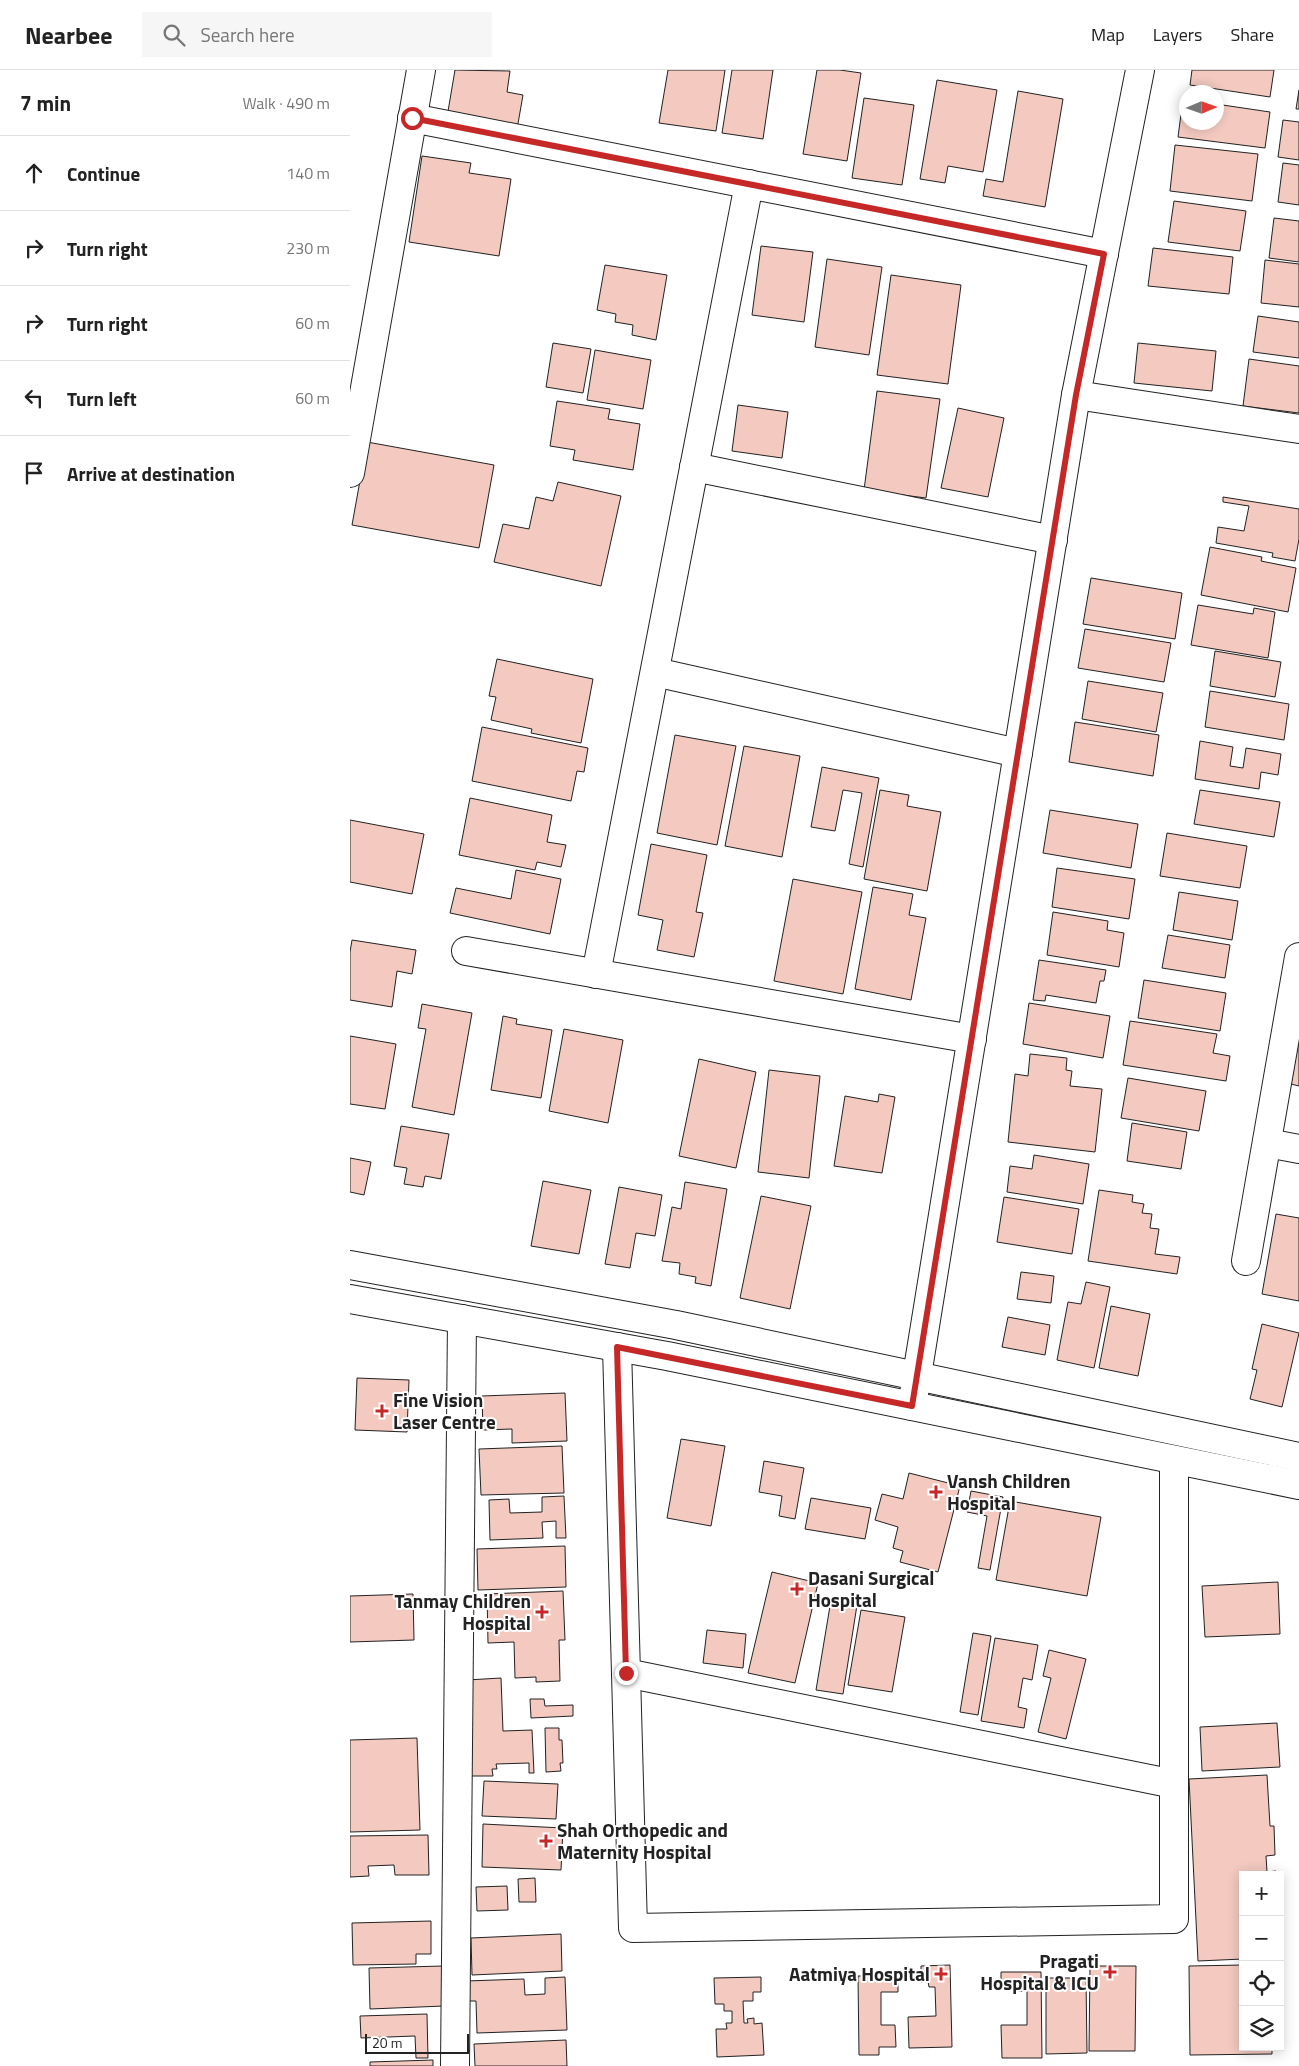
<!DOCTYPE html>
<html lang="en">
<head>
<meta charset="utf-8">
<style>
	body { margin:0; font-family:"Titillium Web",sans-serif; background:#f6f6f6; color:#222 }
	.controls { position:absolute; right:15px; bottom:15px; display:grid; overflow:hidden; border-radius:0px; box-shadow:0 2px 12px #0003 }
	.controls button { width:45px; height:45px; display:grid; place-items:center; padding:0; border:0; border-bottom:1px solid #e0e0e0; background:#fff; color:#222; font:25px sans-serif }
	.compass { position:absolute; left:829px; top:15px; width:45px; height:45px; border-radius:50%; background:#fff; box-shadow:0 2px 12px #0003; rotate:88deg }
	.scale { position:absolute; left:15px; bottom:12px; width:104px; box-sizing:border-box; padding-left:5px; border:2px solid #222; border-top:0; font-size:14px; line-height:18px; white-space:nowrap; color:#222; -webkit-text-stroke:4px #fff; paint-order:stroke }
	.stop { position:absolute; width:15px; height:15px; margin:-11px; border:4px solid #c62828; border-radius:50%; background:#fff }
	.stop.end { background:#c62828; border-color:#fff; box-shadow:0 1px 5px #0008 }
	.list { margin:0; padding:0; list-style:none }
	h2 { display:flex; justify-content:space-between; align-items:center; height:65px; margin:0; padding:0 20px; font-size:21px }
	h2 small { font-size:16px; font-weight:400; color:#767676 }
	.list li { display:grid; grid-template-columns:32px 1fr auto; gap:15px; align-items:center; box-sizing:border-box; height:75px; padding:0 20px; border-top:1px solid #e0e0e0 }
	.list b { display:block; font-size:19px; white-space:nowrap }
	.list em { font-size:16px; font-style:normal; color:#767676 }
	.icon { flex:none; width:28px; height:28px; fill:none; stroke:currentColor; stroke-width:2; stroke-linecap:round; stroke-linejoin:round }
	.map { position:relative; flex:none; width:949px; height:1996px; overflow:hidden }
	header { display:flex; align-items:center; gap:30px; box-sizing:border-box; height:70px; padding:0 25px; background:#fff; border-bottom:1px solid #e0e0e0 }
	header strong { font-size:24px }
	nav { display:flex; gap:28px; margin-inline-start:auto; font-size:18px }
	.search { width:350px; height:45px; background:#f6f6f6; display:flex; align-items:center; gap:12px; box-sizing:border-box; padding:0 18px; border-radius:0px; color:#767676; font-size:19px }
	main { display:flex }
	aside { flex:1; background:#fff }
	.map>svg:first-child { display:block }
</style>
</head>
<body>
<header>
<strong>Nearbee</strong>
<div class="search"><svg class="icon" aria-label="search" viewBox="0 0 24 24"><circle cx="10" cy="10" r="6"/><path d="M15 15l6 6"/></svg>Search here</div>
<nav><a>Map</a><a>Layers</a><a>Share</a></nav>
</header>
<main>
<aside>
<h2>7 min<small>Walk · 490 m</small></h2>
<ul class="list">
<li><svg class="icon" aria-label="ahead" viewBox="0 0 24 24"><path d="M12 20V5M6 11l6-6 6 6"/></svg><div><b>Continue</b></div><em>140 m</em></li>
<li><svg class="icon" aria-label="right" viewBox="0 0 24 24"><path d="M7 20v-9h11M14 6l5 5-5 5"/></svg><div><b>Turn right</b></div><em>230 m</em></li>
<li><svg class="icon" aria-label="right" viewBox="0 0 24 24"><path d="M7 20v-9h11M14 6l5 5-5 5"/></svg><div><b>Turn right</b></div><em>60 m</em></li>
<li><svg class="icon" aria-label="left" viewBox="0 0 24 24"><path d="M17 20v-9H6M10 6l-5 5 5 5"/></svg><div><b>Turn left</b></div><em>60 m</em></li>
<li><svg class="icon" aria-label="arrive" viewBox="0 0 24 24"><path d="M6 21V4h12l-3 4 3 4H6"/></svg><div><b>Arrive at destination</b></div></li>
</ul>
</aside>
<div class="map">
<svg width="949" height="1996" viewBox="0 0 949 1996">
	<rect width="100%" height="100%" fill="#fff"/>
	<g fill="#f3c9c0" stroke="#222">
		<path d="M 105,0 L 160,1 L 157,22 L 173,25 L 166,65 L 96,53 Z"/>
		<path d="M 318,0 L 375,0 L 366,61 L 309,53 Z"/>
		<path d="M 382,0 L 423,0 L 413,69 L 372,63 Z"/>
		<path d="M 467,0 L 490,0 L 511,3 L 497,91 L 453,84 Z"/>
		<path d="M 842,0 L 924,0 L 920,27 L 840,15 Z"/>
		<path d="M 587,10 L 647,20 L 633,102 L 598,96 L 595,113 L 570,109 Z"/>
		<path d="M 949,20 L 949,39 L 946,39 Z"/>
		<path d="M 668,21 L 713,29 L 695,137 L 633,126 L 636,109 L 653,112 Z"/>
		<path d="M 514,28 L 564,35 L 552,115 L 502,108 Z"/>
		<path d="M 833,29 L 836,30 L 836,52 L 866,52 L 866,34 L 920,42 L 915,78 L 828,67 Z"/>
		<path d="M 933,50 L 949,52 L 949,90 L 928,87 Z"/>
		<path d="M 825,75 L 908,84 L 902,131 L 820,121 Z"/>
		<path d="M 72,86 L 121,93 L 119,103 L 161,109 L 149,186 L 59,172 Z"/>
		<path d="M 933,93 L 949,95 L 949,135 L 928,132 Z"/>
		<path d="M 824,131 L 896,141 L 890,181 L 818,172 Z"/>
		<path d="M 924,148 L 949,151 L 949,192 L 919,188 Z"/>
		<path d="M 411,176 L 463,182 L 454,252 L 402,245 Z"/>
		<path d="M 803,178 L 883,187 L 879,224 L 798,216 Z"/>
		<path d="M 477,189 L 532,197 L 519,285 L 465,277 Z"/>
		<path d="M 915,190 L 949,194 L 949,237 L 911,233 Z"/>
		<path d="M 255,195 L 317,205 L 306,270 L 282,265 L 283,255 L 265,252 L 266,244 L 247,240 Z"/>
		<path d="M 541,205 L 611,215 L 598,314 L 527,305 Z"/>
		<path d="M 908,246 L 949,252 L 949,288 L 903,282 Z"/>
		<path d="M 203,273 L 241,279 L 233,323 L 196,317 Z"/>
		<path d="M 788,273 L 866,281 L 862,321 L 784,313 Z"/>
		<path d="M 245,280 L 301,290 L 293,339 L 237,330 Z"/>
		<path d="M 899,289 L 949,296 L 949,343 L 893,336 Z"/>
		<path d="M 527,321 L 590,329 L 576,428 L 514,420 Z"/>
		<path d="M 207,331 L 260,339 L 258,349 L 290,354 L 283,400 L 223,390 L 225,380 L 200,376 Z"/>
		<path d="M 388,335 L 438,342 L 432,388 L 382,381 Z"/>
		<path d="M 608,338 L 654,348 L 638,427 L 591,418 Z"/>
		<path d="M 17,372 L 144,395 L 129,478 L 2,455 Z"/>
		<path d="M 208,412 L 271,426 L 251,516 L 144,492 L 153,454 L 179,459 L 186,427 L 203,431 Z"/>
		<path d="M 873,427 L 949,439 L 949,469 L 945,491 L 922,487 L 923,483 L 866,473 L 868,457 L 894,461 L 899,436 L 873,432 Z"/>
		<path d="M 860,477 L 912,487 L 911,491 L 946,498 L 938,542 L 851,525 Z"/>
		<path d="M 741,508 L 832,523 L 825,569 L 733,554 Z"/>
		<path d="M 848,535 L 903,544 L 904,538 L 925,542 L 918,588 L 841,575 Z"/>
		<path d="M 735,559 L 821,573 L 814,612 L 728,598 Z"/>
		<path d="M 865,581 L 931,592 L 925,627 L 860,616 Z"/>
		<path d="M 147,589 L 243,609 L 231,673 L 181,663 L 182,659 L 141,650 L 146,627 L 139,626 Z"/>
		<path d="M 738,611 L 813,623 L 806,662 L 732,649 Z"/>
		<path d="M 860,621 L 939,634 L 934,670 L 855,657 Z"/>
		<path d="M 725,652 L 809,665 L 803,706 L 719,692 Z"/>
		<path d="M 132,657 L 238,678 L 234,702 L 227,701 L 221,731 L 122,711 Z"/>
		<path d="M 325,665 L 386,676 L 367,775 L 307,763 Z"/>
		<path d="M 850,671 L 883,677 L 880,696 L 893,698 L 896,678 L 931,684 L 928,705 L 911,702 L 909,719 L 845,709 Z"/>
		<path d="M 394,676 L 450,686 L 432,787 L 375,776 Z"/>
		<path d="M 472,697 L 529,708 L 513,797 L 499,794 L 512,723 L 493,720 L 485,761 L 461,757 Z"/>
		<path d="M 530,720 L 559,725 L 557,736 L 591,742 L 577,821 L 514,809 Z"/>
		<path d="M 850,720 L 930,732 L 924,767 L 844,754 Z"/>
		<path d="M 120,728 L 202,745 L 197,772 L 216,775 L 211,797 L 187,792 L 185,800 L 109,785 Z"/>
		<path d="M 700,740 L 788,754 L 781,798 L 693,783 Z"/>
		<path d="M 0,750 L 74,764 L 62,824 L 0,812 Z"/>
		<path d="M 817,763 L 897,776 L 890,818 L 810,806 Z"/>
		<path d="M 301,774 L 357,785 L 346,842 L 353,843 L 344,887 L 307,880 L 313,850 L 288,845 Z"/>
		<path d="M 707,798 L 785,809 L 779,849 L 702,837 Z"/>
		<path d="M 166,800 L 211,809 L 200,864 L 100,843 L 106,818 L 161,829 Z"/>
		<path d="M 443,809 L 512,822 L 493,924 L 424,911 Z"/>
		<path d="M 523,817 L 563,824 L 559,845 L 576,848 L 561,930 L 505,919 Z"/>
		<path d="M 829,822 L 888,831 L 882,870 L 823,860 Z"/>
		<path d="M 703,842 L 758,851 L 757,860 L 774,863 L 769,897 L 697,885 Z"/>
		<path d="M 818,865 L 880,875 L 875,908 L 812,898 Z"/>
		<path d="M 2,870 L 66,880 L 62,904 L 47,901 L 42,937 L 0,930 L 0,882 Z"/>
		<path d="M 689,890 L 756,900 L 754,911 L 750,911 L 746,933 L 696,925 L 695,931 L 683,930 Z"/>
		<path d="M 794,910 L 876,923 L 870,961 L 788,948 Z"/>
		<path d="M 679,933 L 760,946 L 753,988 L 673,974 Z"/>
		<path d="M 72,934 L 122,943 L 104,1045 L 62,1037 L 76,959 L 68,958 Z"/>
		<path d="M 153,946 L 167,949 L 166,954 L 202,960 L 191,1028 L 141,1020 Z"/>
		<path d="M 780,951 L 867,964 L 863,983 L 880,986 L 876,1011 L 773,995 Z"/>
		<path d="M 214,959 L 273,970 L 258,1053 L 199,1041 Z"/>
		<path d="M 0,966 L 46,974 L 35,1039 L 0,1034 Z"/>
		<path d="M 949,969 L 949,1016 L 941,1014 Z"/>
		<path d="M 680,984 L 717,988 L 716,1000 L 722,1001 L 720,1016 L 752,1019 L 745,1082 L 658,1072 L 665,1004 L 678,1006 Z"/>
		<path d="M 349,989 L 406,1002 L 386,1098 L 329,1086 Z"/>
		<path d="M 419,1000 L 470,1006 L 459,1108 L 408,1102 Z"/>
		<path d="M 778,1008 L 856,1021 L 849,1061 L 771,1048 Z"/>
		<path d="M 529,1024 L 545,1027 L 532,1103 L 484,1096 L 495,1026 L 528,1032 Z"/>
		<path d="M 782,1053 L 837,1062 L 831,1099 L 777,1091 Z"/>
		<path d="M 51,1056 L 99,1064 L 91,1109 L 75,1106 L 73,1117 L 54,1114 L 57,1098 L 44,1096 Z"/>
		<path d="M 684,1085 L 739,1094 L 733,1134 L 657,1122 L 660,1096 L 682,1099 Z"/>
		<path d="M 0,1088 L 21,1092 L 14,1125 L 0,1122 Z"/>
		<path d="M 193,1111 L 241,1120 L 229,1184 L 181,1176 Z"/>
		<path d="M 335,1112 L 377,1119 L 361,1216 L 345,1213 L 346,1207 L 329,1204 L 330,1193 L 312,1191 L 322,1137 L 331,1139 Z"/>
		<path d="M 269,1117 L 312,1125 L 305,1166 L 286,1163 L 280,1198 L 255,1194 Z"/>
		<path d="M 749,1120 L 783,1125 L 782,1132 L 794,1134 L 792,1143 L 802,1144 L 800,1158 L 809,1159 L 805,1184 L 830,1187 L 827,1204 L 738,1191 Z"/>
		<path d="M 411,1126 L 461,1136 L 440,1239 L 390,1228 Z"/>
		<path d="M 654,1127 L 729,1139 L 722,1184 L 647,1172 Z"/>
		<path d="M 926,1144 L 949,1148 L 949,1231 L 912,1224 Z"/>
		<path d="M 671,1202 L 704,1206 L 701,1233 L 667,1229 Z"/>
		<path d="M 736,1212 L 760,1217 L 744,1298 L 707,1290 L 718,1232 L 731,1234 Z"/>
		<path d="M 761,1236 L 800,1244 L 788,1306 L 749,1298 Z"/>
		<path d="M 658,1247 L 700,1255 L 695,1285 L 652,1277 Z"/>
		<path d="M 912,1254 L 949,1263 L 932,1337 L 900,1329 L 907,1300 L 902,1299 Z"/>
		<path d="M 7,1308 L 59,1310 L 57,1362 L 5,1360 Z"/>
		<path d="M 215,1323 L 217,1371 L 162,1373 L 162,1359 L 133,1360 L 132,1326 Z"/>
		<path d="M 331,1369 L 375,1376 L 361,1456 L 317,1448 Z"/>
		<path d="M 212,1376 L 214,1423 L 131,1425 L 129,1379 Z"/>
		<path d="M 414,1391 L 454,1398 L 445,1449 L 429,1446 L 432,1426 L 409,1422 Z"/>
		<path d="M 559,1403 L 610,1416 L 588,1502 L 550,1492 L 553,1481 L 543,1478 L 548,1457 L 525,1450 L 532,1424 L 553,1429 Z"/>
		<path d="M 621,1421 L 653,1427 L 640,1500 L 628,1498 L 637,1446 L 617,1442 Z"/>
		<path d="M 214,1426 L 216,1468 L 206,1468 L 206,1451 L 192,1452 L 193,1468 L 140,1470 L 139,1430 L 159,1429 L 160,1443 L 192,1442 L 192,1427 Z"/>
		<path d="M 461,1428 L 521,1438 L 515,1469 L 455,1459 Z"/>
		<path d="M 660,1431 L 751,1447 L 737,1526 L 646,1510 Z"/>
		<path d="M 215,1476 L 216,1517 L 128,1520 L 127,1479 Z"/>
		<path d="M 422,1502 L 468,1513 L 445,1613 L 398,1603 Z"/>
		<path d="M 928,1512 L 930,1564 L 855,1567 L 852,1516 Z"/>
		<path d="M 213,1521 L 215,1570 L 209,1570 L 210,1611 L 186,1612 L 186,1607 L 165,1608 L 164,1572 L 138,1573 L 137,1524 Z"/>
		<path d="M 63,1524 L 64,1570 L 0,1572 L 0,1526 Z"/>
		<path d="M 481,1530 L 507,1535 L 493,1624 L 466,1620 Z"/>
		<path d="M 511,1540 L 555,1547 L 542,1622 L 498,1615 Z"/>
		<path d="M 357,1560 L 396,1564 L 393,1598 L 353,1593 Z"/>
		<path d="M 623,1563 L 641,1566 L 628,1645 L 610,1642 Z"/>
		<path d="M 645,1568 L 688,1575 L 682,1610 L 673,1608 L 668,1637 L 677,1639 L 674,1658 L 631,1651 Z"/>
		<path d="M 699,1580 L 736,1589 L 716,1669 L 688,1662 L 701,1608 L 693,1606 Z"/>
		<path d="M 151,1608 L 153,1661 L 182,1660 L 184,1703 L 179,1703 L 179,1693 L 146,1694 L 147,1699 L 142,1699 L 143,1706 L 120,1706 L 117,1610 Z"/>
		<path d="M 180,1629 L 194,1629 L 195,1636 L 223,1635 L 223,1646 L 181,1648 Z"/>
		<path d="M 927,1653 L 930,1697 L 852,1701 L 850,1657 Z"/>
		<path d="M 195,1658 L 209,1658 L 209,1670 L 212,1670 L 213,1693 L 210,1693 L 211,1701 L 196,1702 Z"/>
		<path d="M 67,1668 L 70,1760 L 0,1762 L 0,1670 Z"/>
		<path d="M 917,1705 L 920,1756 L 924,1756 L 925,1785 L 916,1786 L 917,1802 L 926,1801 L 926,1805 L 893,1805 L 893,1889 L 848,1891 L 839,1709 Z"/>
		<path d="M 134,1711 L 208,1714 L 206,1749 L 132,1746 Z"/>
		<path d="M 133,1754 L 213,1758 L 211,1800 L 132,1797 Z"/>
		<path d="M 78,1765 L 79,1805 L 45,1805 L 44,1795 L 18,1796 L 19,1806 L 0,1807 L 0,1766 Z"/>
		<path d="M 185,1808 L 186,1832 L 169,1832 L 168,1809 Z"/>
		<path d="M 157,1816 L 158,1840 L 127,1841 L 126,1817 Z"/>
		<path d="M 81,1851 L 81,1884 L 66,1884 L 66,1894 L 3,1895 L 2,1853 Z"/>
		<path d="M 211,1864 L 212,1901 L 122,1905 L 121,1868 Z"/>
		<path d="M 600,1895 L 602,1977 L 559,1978 L 558,1947 L 586,1946 L 585,1917 L 579,1917 L 578,1911 L 571,1912 L 571,1896 Z"/>
		<path d="M 893,1895 L 893,1977 L 922,1977 L 922,1984 L 840,1985 L 839,1896 Z"/>
		<path d="M 93,1896 L 94,1936 L 20,1939 L 19,1898 Z"/>
		<path d="M 740,1896 L 786,1896 L 785,1981 L 739,1981 Z"/>
		<path d="M 651,1902 L 691,1902 L 692,1988 L 652,1988 L 651,1955 L 677,1955 L 677,1921 L 662,1921 L 662,1915 L 651,1915 Z"/>
		<path d="M 508,1906 L 548,1906 L 548,1922 L 531,1922 L 531,1955 L 545,1955 L 546,1977 L 529,1977 L 529,1985 L 509,1985 Z"/>
		<path d="M 215,1907 L 217,1960 L 127,1963 L 126,1931 L 117,1931 L 116,1911 L 174,1909 L 175,1925 L 195,1924 L 195,1908 Z"/>
		<path d="M 411,1907 L 411,1922 L 403,1922 L 403,1931 L 393,1931 L 394,1953 L 398,1953 L 397,1949 L 404,1948 L 404,1954 L 412,1953 L 414,1985 L 367,1987 L 366,1959 L 377,1959 L 376,1953 L 382,1953 L 382,1941 L 374,1941 L 374,1934 L 365,1934 L 364,1908 Z"/>
		<path d="M 696,1908 L 736,1908 L 737,1983 L 696,1984 Z"/>
		<path d="M 77,1944 L 78,1988 L 66,1988 L 65,1966 L 11,1968 L 10,1946 Z"/>
		<path d="M 216,1970 L 217,1996 L 125,1996 L 124,1974 Z"/>
		<path d="M 83,1990 L 83,1996 L 20,1996 L 20,1992 Z"/>
	</g>
	<g fill="none" stroke-linecap="round" stroke-linejoin="round">
		<defs>
			<g id="minor">
				<path d="M 62,48 L 754,184"/>
				<path d="M 726,325 L 949,359"/>
				<path d="M 344,397 L 703,470"/>
				<path d="M 0,403 L 71,0"/>
				<path d="M 305,602 L 668,683"/>
				<path d="M 116,881 L 622,969"/>
				<path d="M 246,904 L 399,114"/>
				<path d="M 917,1073 L 949,1079"/>
				<path d="M 896,1191 L 949,887"/>
				<path d="M 0,1195 L 326,1255 L 949,1387"/>
				<path d="M 0,1229 L 317,1286 L 949,1415"/>
				<path d="M 267,1277 L 283,1858 L 824,1849 L 824,1390"/>
				<path d="M 562,1336 L 726,325 L 790,0"/>
				<path d="M 276,1603 L 824,1714"/>
				<path d="M 105,1996 L 112,1249"/>
			</g>
		</defs>
		<use href="#minor" stroke="#222" stroke-width="30"/>
		<use href="#minor" stroke="#fff" stroke-width="28"/>
	</g>
	<g fill="none" stroke-linecap="round" stroke-linejoin="round">
		<path stroke="#c62828" stroke-width="6" d="M 62,48 L 754,184 L 726,325 L 562,1336 L 267,1277 L 276,1603"/>
	</g>
	<g fill="#c62828" stroke="#fff" stroke-width="2">
		<path d="M29.5 1333.5h5v5h5v5h-5v5h-5v-5h-5v-5h5z"/>
		<path d="M583.5 1414.5h5v5h5v5h-5v5h-5v-5h-5v-5h5z"/>
		<path d="M444.5 1511.5h5v5h5v5h-5v5h-5v-5h-5v-5h5z"/>
		<path d="M189.5 1534.5h5v5h5v5h-5v5h-5v-5h-5v-5h5z"/>
		<path d="M193.5 1763.5h5v5h5v5h-5v5h-5v-5h-5v-5h5z"/>
		<path d="M757.5 1894.5h5v5h5v5h-5v5h-5v-5h-5v-5h5z"/>
		<path d="M588.5 1896.5h5v5h5v5h-5v5h-5v-5h-5v-5h5z"/>
	</g>
	<g text-anchor="middle" stroke-width="4" stroke-linejoin="round" paint-order="stroke">
		<g font-size="19" font-weight="bold" fill="#222" stroke="#fff" text-anchor="start">
			<text x="43" y="1337">Fine Vision<tspan x="43" dy="22">Laser Centre</tspan></text>
			<text x="597" y="1418">Vansh Children<tspan x="597" dy="22">Hospital</tspan></text>
			<text x="458" y="1515">Dasani Surgical<tspan x="458" dy="22">Hospital</tspan></text>
			<text x="181" y="1538" text-anchor="end">Tanmay Children<tspan x="181" dy="22">Hospital</tspan></text>
			<text x="207" y="1767">Shah Orthopedic and<tspan x="207" dy="22">Maternity Hospital</tspan></text>
			<text x="749" y="1898" text-anchor="end">Pragati<tspan x="749" dy="22">Hospital &amp; ICU</tspan></text>
			<text x="580" y="1911" text-anchor="end">Aatmiya Hospital</text>
		</g>
	</g>
</svg>
<div class="controls">
<button>+</button>
<button>−</button>
<button><svg class="icon" aria-label="locate" viewBox="0 0 24 24"><circle cx="12" cy="12" r="6"/><path d="M12 2v4M12 18v4M2 12h4M18 12h4"/></svg></button>
<button><svg class="icon" aria-label="layers" viewBox="0 0 24 24"><path d="M12 4l9 5-9 5-9-5zM3 14l9 5 9-5"/></svg></button>
</div>
<svg class="compass" viewBox="-18 -18 36 36"><path d="M0-13l5 13h-10z" fill="#e53935"/><path d="M0 13l5-13h-10z" fill="#767676"/></svg>
<div class="scale">20 m</div>
<div class="stop" style="left:62px;top:48px"></div>
<div class="stop end" style="left:276px;top:1603px"></div>
</div>
</main>
</body>
</html>
